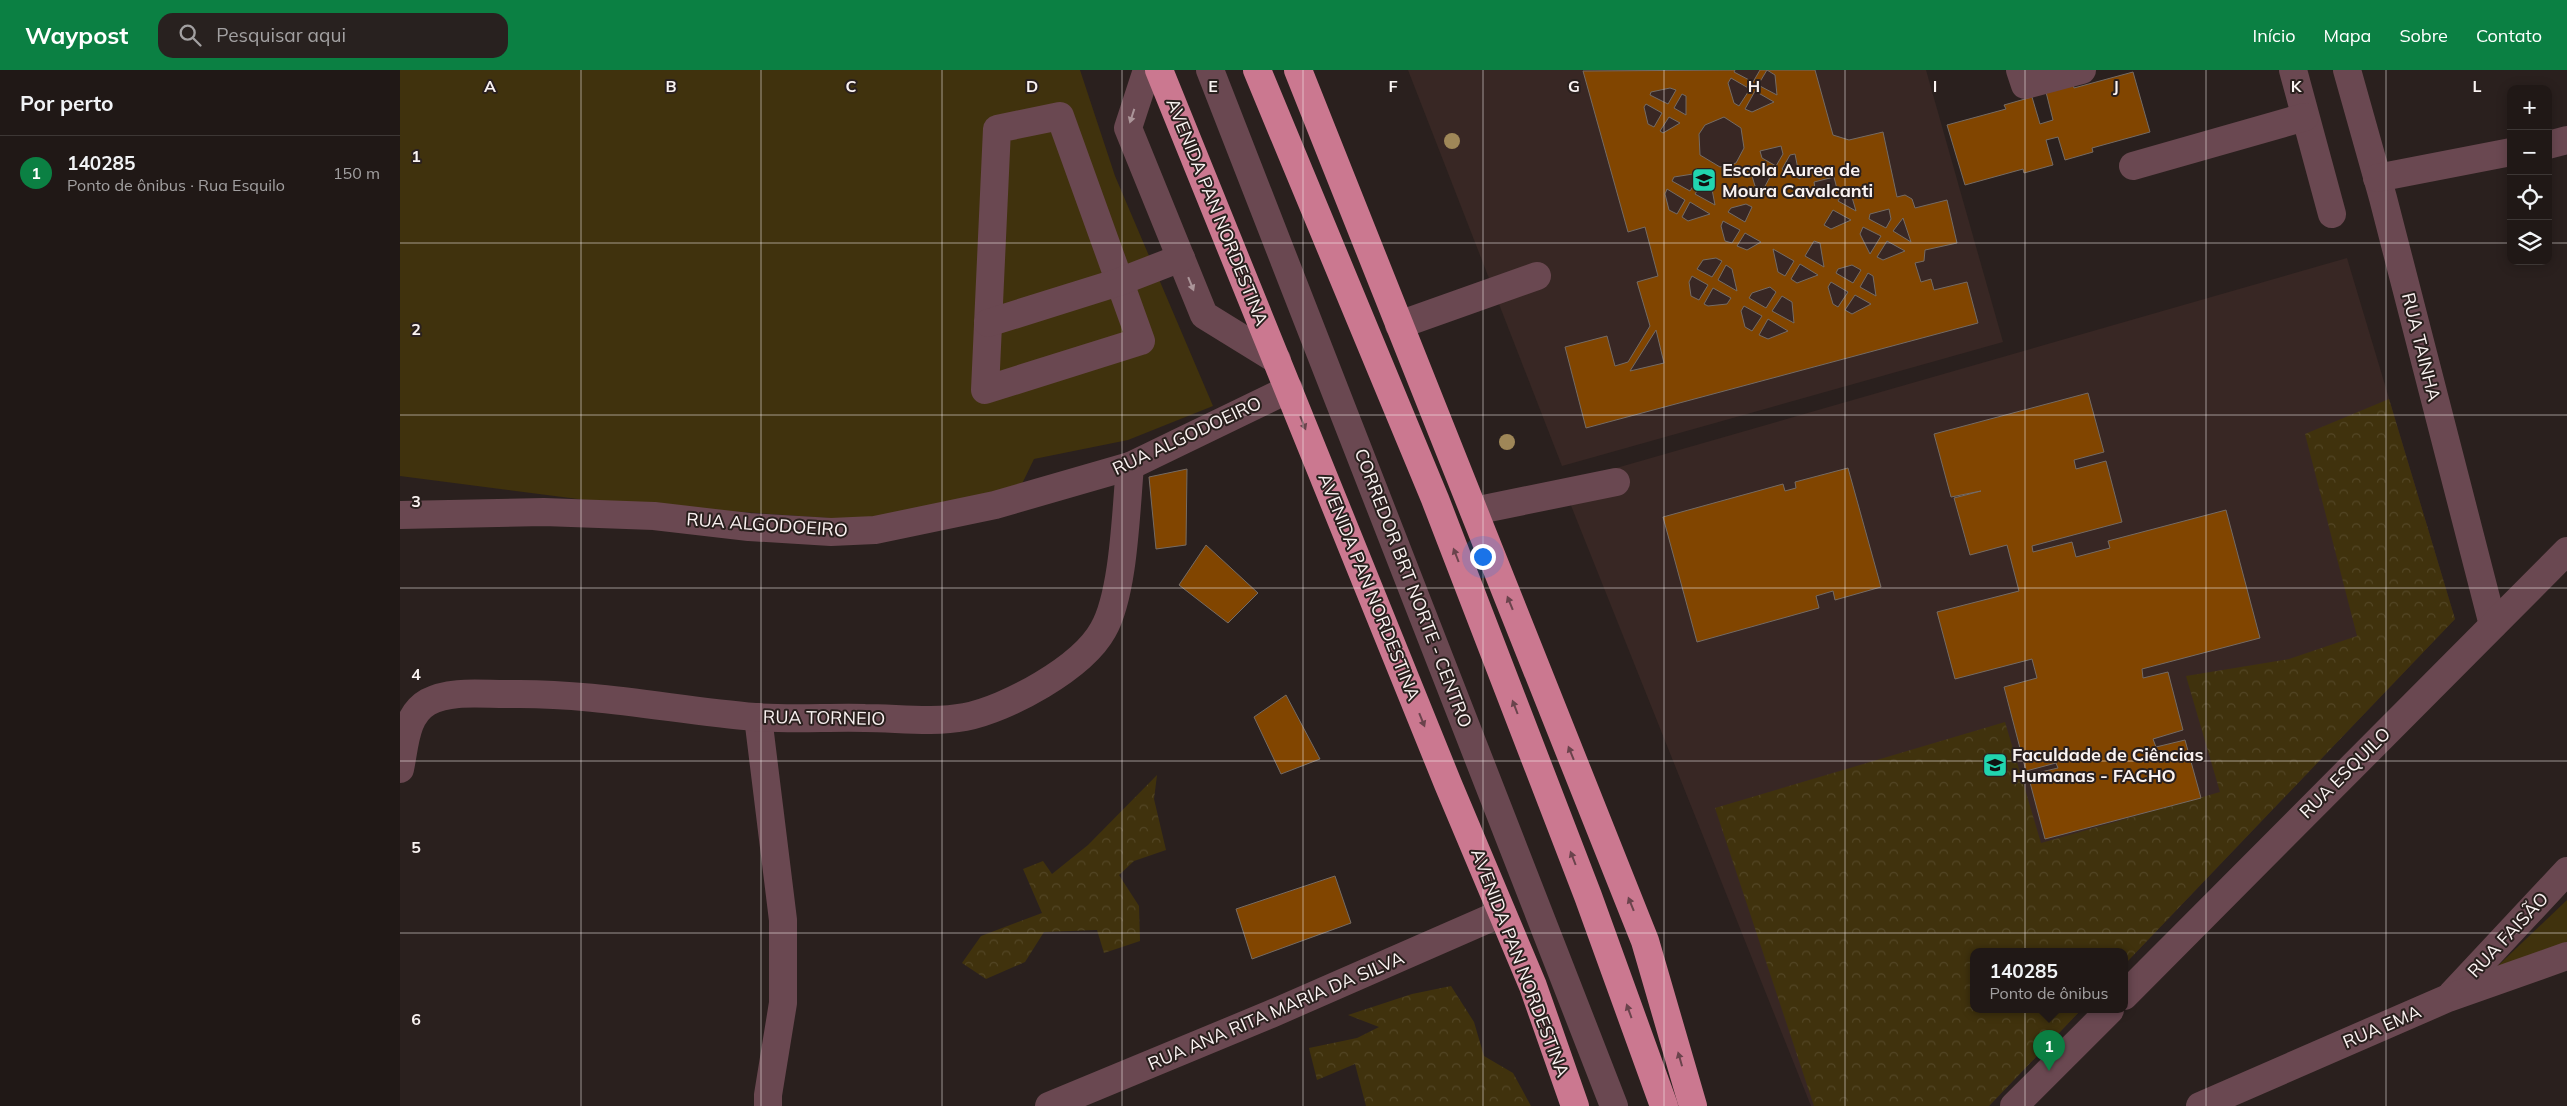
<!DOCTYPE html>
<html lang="pt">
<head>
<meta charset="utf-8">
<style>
	body { margin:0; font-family:Mulish,sans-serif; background:#28211f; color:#f1f3f6 }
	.controls { position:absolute; right:15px; top:15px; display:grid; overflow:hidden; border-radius:10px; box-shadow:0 2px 12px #0003 }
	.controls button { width:45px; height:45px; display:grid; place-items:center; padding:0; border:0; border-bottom:1px solid #3d3735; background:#201816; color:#f1f3f6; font:25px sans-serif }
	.you { position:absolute; left:1082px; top:486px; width:18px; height:18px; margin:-12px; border:4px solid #fff; border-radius:50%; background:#1a73e8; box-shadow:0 0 0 8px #1a73e833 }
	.badge { display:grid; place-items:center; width:32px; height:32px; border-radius:50%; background:#0b8043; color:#fff; font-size:16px; font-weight:700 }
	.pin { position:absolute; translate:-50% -41px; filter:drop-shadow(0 1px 2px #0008) }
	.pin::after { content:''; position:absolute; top:26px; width:18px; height:15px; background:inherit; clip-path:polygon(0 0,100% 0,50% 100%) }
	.popup { position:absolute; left:1570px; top:878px; width:158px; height:65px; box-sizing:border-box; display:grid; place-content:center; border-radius:10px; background:#201816; filter:drop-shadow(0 1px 4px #0005); font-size:16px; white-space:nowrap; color:#a2a0a1 }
	.popup b { font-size:19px; color:#f1f3f6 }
	.popup::after { content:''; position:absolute; left:50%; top:100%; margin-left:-10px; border:10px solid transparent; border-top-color:#201816 }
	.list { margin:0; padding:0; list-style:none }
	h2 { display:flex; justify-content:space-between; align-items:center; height:65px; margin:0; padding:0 20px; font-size:21px }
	h2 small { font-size:16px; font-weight:400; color:#a2a0a1 }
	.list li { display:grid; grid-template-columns:32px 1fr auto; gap:15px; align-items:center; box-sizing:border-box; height:75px; padding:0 20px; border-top:1px solid #3d3735 }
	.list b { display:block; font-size:19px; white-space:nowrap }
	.list p { margin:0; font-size:16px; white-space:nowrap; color:#a2a0a1 }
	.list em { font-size:16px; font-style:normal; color:#a2a0a1 }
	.icon { flex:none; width:28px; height:28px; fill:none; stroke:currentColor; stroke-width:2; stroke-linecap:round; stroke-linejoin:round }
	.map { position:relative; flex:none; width:2167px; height:1036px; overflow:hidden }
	header { display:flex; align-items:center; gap:30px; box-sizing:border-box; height:70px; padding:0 25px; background:#0b8043; color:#fff }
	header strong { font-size:24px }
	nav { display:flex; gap:28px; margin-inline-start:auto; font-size:18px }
	.search { width:350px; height:45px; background:#28211f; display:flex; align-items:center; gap:12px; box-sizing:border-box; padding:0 18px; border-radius:15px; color:#a2a0a1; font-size:19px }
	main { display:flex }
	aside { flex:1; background:#201816 }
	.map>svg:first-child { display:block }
</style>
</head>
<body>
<header>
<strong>Waypost</strong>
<div class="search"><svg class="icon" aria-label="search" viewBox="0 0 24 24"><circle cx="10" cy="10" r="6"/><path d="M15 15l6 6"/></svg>Pesquisar aqui</div>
<nav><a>Início</a><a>Mapa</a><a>Sobre</a><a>Contato</a></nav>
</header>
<main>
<aside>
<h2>Por perto<small></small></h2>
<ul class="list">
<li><span class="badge">1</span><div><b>140285</b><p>Ponto de ônibus · Rua Esquilo</p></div><em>150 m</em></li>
</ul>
</aside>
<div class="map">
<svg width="2167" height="1036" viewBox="0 0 2167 1036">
	<defs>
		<pattern id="forest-crowns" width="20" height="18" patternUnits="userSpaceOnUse" patternTransform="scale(1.25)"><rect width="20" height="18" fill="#40320d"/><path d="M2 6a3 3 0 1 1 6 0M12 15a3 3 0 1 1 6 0" fill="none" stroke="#534625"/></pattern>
	</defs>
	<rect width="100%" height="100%" fill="#2a201e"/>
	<g fill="#382724">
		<path d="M 1008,0 L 1526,0 L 1603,272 L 1162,396 Z"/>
		<path d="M 1947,188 L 2055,549 L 1724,895 L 1724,882 L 1574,882 L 1574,940 L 1681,940 L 1589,1036 L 1411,1036 L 1166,423 L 1164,413 Z"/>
	</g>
	<g fill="#40320d">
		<path d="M 0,0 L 680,0 L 715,106 L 813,336 L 728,370 L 634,389 L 619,420 L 473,451 L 209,433 L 0,406 Z"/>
		<path d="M 2167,830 L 2167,879 L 2083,910 Z"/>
	</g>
	<g fill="url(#forest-crowns)">
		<path d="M 1989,329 L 2055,549 L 1724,895 L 1724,882 L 1574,882 L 1574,940 L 1681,940 L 1589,1036 L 1414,1036 L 1315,738 L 1605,652 L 1641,773 L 1820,722 L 1786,606 L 1889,589 L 1957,566 L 1905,364 Z"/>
		<path d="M 757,705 L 754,729 L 766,780 L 734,791 L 719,805 L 739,836 L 740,871 L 704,883 L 697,860 L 644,862 L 625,892 L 586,909 L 562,893 L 581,866 L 642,843 L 623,799 L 643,791 L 652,804 L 688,775 Z"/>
		<path d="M 1051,916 L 1074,952 L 1084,986 L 1113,1003 L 1131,1036 L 966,1036 L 955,994 L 917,1010 L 909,978 L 957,968 L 979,957 L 948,945 L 1012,924 Z"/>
	</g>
	<g fill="#814500" stroke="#756b64" fill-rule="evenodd">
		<path d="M 1335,0 L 1334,2 L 1353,12 L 1360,0 L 1367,0 L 1358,15 L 1377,25 L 1375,5 L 1367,0 L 1415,0 L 1433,65 L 1449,70 L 1483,62 L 1497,127 L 1505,125 L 1512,129 L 1515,138 L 1547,130 L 1557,173 L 1525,180 L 1524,191 L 1515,193 L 1521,212 L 1531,209 L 1534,220 L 1567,212 L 1578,253 L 1186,358 L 1165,277 L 1207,266 L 1215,296 L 1228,292 L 1250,256 L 1237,212 L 1258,206 L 1245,157 L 1228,162 L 1183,1 ZM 1331,8 L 1350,19 L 1339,36 L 1334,33 L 1328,13 ZM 1270,18 L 1276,20 L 1268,34 L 1250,25 L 1251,22 ZM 1355,21 L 1374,32 L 1352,42 L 1345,39 ZM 1282,24 L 1286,26 L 1286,45 L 1274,38 ZM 1246,34 L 1262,43 L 1254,57 L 1248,54 L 1244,37 ZM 1269,47 L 1280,53 L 1263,63 L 1260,61 ZM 1324,47 L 1341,58 L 1344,78 L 1336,93 L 1320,97 L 1300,85 L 1299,64 L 1305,55 ZM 1381,76 L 1383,84 L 1376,96 L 1362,88 L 1360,81 ZM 1395,84 L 1400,109 L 1382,99 L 1390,85 ZM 1357,97 L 1371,105 L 1363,120 L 1355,116 L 1350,99 ZM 1293,104 L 1299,107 L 1290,121 L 1272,111 L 1274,107 ZM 1434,107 L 1437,119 L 1432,127 L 1415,118 L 1414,112 ZM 1304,110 L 1311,114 L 1315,135 L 1295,124 ZM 1449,117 L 1456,141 L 1438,131 L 1445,119 ZM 1267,119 L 1285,130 L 1277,144 L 1269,140 L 1265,124 ZM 1290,132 L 1310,144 L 1288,151 L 1282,147 ZM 1346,134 L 1352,137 L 1345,152 L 1328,142 L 1331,138 ZM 1489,139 L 1491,149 L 1486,158 L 1469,149 L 1470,144 ZM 1433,140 L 1451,150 L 1431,159 L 1424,155 ZM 1503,148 L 1511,172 L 1493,161 ZM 1323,151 L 1340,160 L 1332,173 L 1325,171 L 1321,156 ZM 1463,157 L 1481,166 L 1470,184 L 1460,164 ZM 1345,163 L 1361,172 L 1347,180 L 1337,176 ZM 1414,171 L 1420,173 L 1424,197 L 1405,186 ZM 1487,171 L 1505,181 L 1483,190 L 1477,187 ZM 1373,179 L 1394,191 L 1385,206 L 1378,202 ZM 1316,188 L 1322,191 L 1312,207 L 1297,199 L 1303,190 ZM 1400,194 L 1418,205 L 1397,213 L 1391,209 ZM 1326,195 L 1332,199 L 1337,221 L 1318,210 ZM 1452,195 L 1461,200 L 1453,213 L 1436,203 L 1438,199 ZM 1468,203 L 1473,206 L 1476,226 L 1460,217 ZM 1292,206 L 1308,215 L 1299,230 L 1291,226 L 1289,212 ZM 1431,212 L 1448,222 L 1438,237 L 1433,234 L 1428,217 ZM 1370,217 L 1376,222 L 1366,238 L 1349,228 L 1352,223 ZM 1313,218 L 1331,228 L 1327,234 L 1308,236 L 1304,234 ZM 1455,225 L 1471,234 L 1452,244 L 1445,240 ZM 1382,226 L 1392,232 L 1394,253 L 1372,241 ZM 1344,236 L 1362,246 L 1352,261 L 1345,257 L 1341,241 ZM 1368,249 L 1388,261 L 1368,269 L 1359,265 ZM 1256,260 L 1264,293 L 1230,301 Z"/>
		<path d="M 1733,2 L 1750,62 L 1692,78 L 1693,82 L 1665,90 L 1658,67 L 1646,70 L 1653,95 L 1624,103 L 1623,99 L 1565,115 L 1547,55 L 1606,39 L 1604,35 L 1632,27 L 1640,54 L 1653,50 L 1646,22 L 1673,14 L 1674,18 Z"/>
		<path d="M 1688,323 L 1704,382 L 1674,390 L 1676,399 L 1706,391 L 1722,452 L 1632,476 L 1633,482 L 1672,472 L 1676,487 L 1710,478 L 1708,471 L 1826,440 L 1860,568 L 1742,599 L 1743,608 L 1768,602 L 1783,660 L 1753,669 L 1756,677 L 1785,670 L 1801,728 L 1645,769 L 1628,705 L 1658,698 L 1656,693 L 1626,701 L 1604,617 L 1637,608 L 1632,589 L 1555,609 L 1537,542 L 1619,521 L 1607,475 L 1570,485 L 1554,428 L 1581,421 L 1551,427 L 1534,364 Z"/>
		<path d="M 1448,398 L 1481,517 L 1435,530 L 1433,521 L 1416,526 L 1419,538 L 1297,572 L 1263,447 L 1383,414 L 1385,421 L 1396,418 L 1395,412 Z"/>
		<path d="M 787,399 L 786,475 L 756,479 L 749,407 Z"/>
		<path d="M 806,475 L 858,523 L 828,553 L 779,515 Z"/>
		<path d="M 886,625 L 920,689 L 881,704 L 854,647 Z"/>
		<path d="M 935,806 L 951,853 L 852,889 L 836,839 Z"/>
	</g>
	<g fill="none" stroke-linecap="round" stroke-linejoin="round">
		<g stroke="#6a4851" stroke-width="28">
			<path d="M 747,0 L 728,58 L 804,245 L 877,290"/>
			<path d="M 810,0 L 1214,1036"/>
			<path d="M 1620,0 L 1625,15 L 1682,0"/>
			<path d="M 1893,0 L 1932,144"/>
			<path d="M 1947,0 L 1983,128 L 2093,555"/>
			<path d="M 660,46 L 741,271 L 585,320 L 597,59 Z"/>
			<path d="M 2148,75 L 2167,70"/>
			<path d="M 1733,96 L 1905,47"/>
			<path d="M 1977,108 L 2111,82"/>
			<path d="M 588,253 L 719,212 L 781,188"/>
			<path d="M 999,255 L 1137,206"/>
			<path d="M 1074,441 L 1216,412"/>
			<path d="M 0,445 L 144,442 L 254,446 L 349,457 L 431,462 L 475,460 L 595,435 L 730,396 L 889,319"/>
			<path d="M 358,647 L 383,850 L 383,933 L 368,1025 L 368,1036"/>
			<path d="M 0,699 C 5,676 5,645 28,632 C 52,619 87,625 113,624 C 194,623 275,640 355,647 C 391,650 429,647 465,648 C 497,648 533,653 565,647 C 607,639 682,598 703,560 C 724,524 726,439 730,396"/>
			<path d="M 2052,924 L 2167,801"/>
			<path d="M 1724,926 L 2167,481"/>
			<path d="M 649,1036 L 871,944 L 1102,843"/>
			<path d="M 1614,1036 L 1710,940"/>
			<path d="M 1800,1036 L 2048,928 L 2167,886"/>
		</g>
		<g stroke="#cb7890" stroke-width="28">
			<path d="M 759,0 L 1048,714 L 1133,916 L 1175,1036"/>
			<path d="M 857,0 L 1035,429 L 1188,826 L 1264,1036"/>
			<path d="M 898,0 L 1245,871 L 1293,1036"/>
		</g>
	</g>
	<g fill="#9f8758">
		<circle cx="1052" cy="71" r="8"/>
		<circle cx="1107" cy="372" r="8"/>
	</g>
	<defs><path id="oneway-solid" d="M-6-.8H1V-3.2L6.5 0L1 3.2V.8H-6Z" transform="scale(1.25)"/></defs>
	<g fill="#ab9599">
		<use href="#oneway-solid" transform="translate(732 46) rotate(108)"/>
		<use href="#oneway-solid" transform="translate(791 214) rotate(68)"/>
	</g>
	<g fill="#6a434c">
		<use href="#oneway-solid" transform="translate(903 353) rotate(68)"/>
		<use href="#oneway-solid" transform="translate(1056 485) rotate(-111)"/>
		<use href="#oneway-solid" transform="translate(1110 533) rotate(-112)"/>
		<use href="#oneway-solid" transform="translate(1115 637) rotate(-111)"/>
		<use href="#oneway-solid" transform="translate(1022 650) rotate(68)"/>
		<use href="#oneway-solid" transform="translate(1171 683) rotate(-112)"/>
		<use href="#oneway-solid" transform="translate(1173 788) rotate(-111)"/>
		<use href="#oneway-solid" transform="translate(1231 834) rotate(-112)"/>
		<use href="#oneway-solid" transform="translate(1229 941) rotate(-110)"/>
		<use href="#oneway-solid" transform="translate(1280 989) rotate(-106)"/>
	</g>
	<path fill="none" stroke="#faf3f2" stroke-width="1" stroke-opacity="0.55" d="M 181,0 L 181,1036M 361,0 L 361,1036M 542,0 L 542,1036M 722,0 L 722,1036M 903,0 L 903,1036M 1083,0 L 1083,1036M 1264,0 L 1264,1036M 1445,0 L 1445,1036M 1625,0 L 1625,1036M 1806,0 L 1806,1036M 1986,0 L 1986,1036M 0,173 L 2111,173M 2148,173 L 2167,173M 0,345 L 2167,345M 0,518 L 2167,518M 0,691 L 2167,691M 0,863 L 2167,863"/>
	<defs>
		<symbol id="school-square" viewBox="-11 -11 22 22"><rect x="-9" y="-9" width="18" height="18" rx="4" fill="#21d5af" stroke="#2a201e"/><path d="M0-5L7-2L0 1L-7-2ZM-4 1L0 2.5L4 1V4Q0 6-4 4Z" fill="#111"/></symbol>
		<symbol id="university-square" viewBox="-11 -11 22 22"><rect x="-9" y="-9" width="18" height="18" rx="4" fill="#21d5af" stroke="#2a201e"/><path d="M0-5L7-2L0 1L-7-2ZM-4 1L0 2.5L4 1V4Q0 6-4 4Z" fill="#111"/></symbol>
	</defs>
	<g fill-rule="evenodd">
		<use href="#school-square" x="1290" y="96" width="28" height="28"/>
		<use href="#university-square" x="1581" y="681" width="28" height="28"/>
	</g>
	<g text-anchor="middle" stroke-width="4" stroke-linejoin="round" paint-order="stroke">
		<g font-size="18" font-weight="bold" fill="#faf3f2" stroke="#2a201e" text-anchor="start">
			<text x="1322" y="106">Escola Aurea de<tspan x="1322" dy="21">Moura Cavalcanti</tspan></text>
			<text x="1612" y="691">Faculdade de Ciências<tspan x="1612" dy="21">Humanas - FACHO</tspan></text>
		</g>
		<g font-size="18" fill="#faf3f2" stroke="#2a201e">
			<text transform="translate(817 142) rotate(68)" y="6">AVENIDA PAN NORDESTINA</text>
			<text transform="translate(2021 277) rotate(76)" y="6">RUA TAINHA</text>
			<text transform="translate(787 366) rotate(-25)" y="6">RUA ALGODOEIRO</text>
			<text transform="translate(367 455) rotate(4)" y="6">RUA ALGODOEIRO</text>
			<text transform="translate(969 517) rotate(68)" y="6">AVENIDA PAN NORDESTINA</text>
			<text transform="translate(1013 518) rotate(69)" y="6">CORREDOR BRT NORTE - CENTRO</text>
			<text transform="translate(424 648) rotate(1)" y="6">RUA TORNEIO</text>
			<text transform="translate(1945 703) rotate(-45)" y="6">RUA ESQUILO</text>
			<text transform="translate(2108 865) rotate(-47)" y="6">RUA FAISÃO</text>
			<text transform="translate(1120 893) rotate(69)" y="6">AVENIDA PAN NORDESTINA</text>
			<text transform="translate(876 941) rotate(-23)" y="6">RUA ANA RITA MARIA DA SILVA</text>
			<text transform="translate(1982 957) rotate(-23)" y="6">RUA EMA</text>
		</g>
	</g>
	<g font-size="16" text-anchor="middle" font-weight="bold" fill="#faf3f2" stroke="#2a201e" stroke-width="4" stroke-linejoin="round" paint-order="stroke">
		<text x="90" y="22">A</text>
		<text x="271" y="22">B</text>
		<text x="451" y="22">C</text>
		<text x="632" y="22">D</text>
		<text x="813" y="22">E</text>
		<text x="993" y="22">F</text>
		<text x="1174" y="22">G</text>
		<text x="1354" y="22">H</text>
		<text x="1535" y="22">I</text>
		<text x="1716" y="22">J</text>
		<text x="1896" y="22">K</text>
		<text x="2077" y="22">L</text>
		<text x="16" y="92">1</text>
		<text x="16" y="265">2</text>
		<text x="16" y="437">3</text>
		<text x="16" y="610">4</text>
		<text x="16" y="783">5</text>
		<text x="16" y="955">6</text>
	</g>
</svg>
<div class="controls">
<button>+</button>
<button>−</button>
<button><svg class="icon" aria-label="locate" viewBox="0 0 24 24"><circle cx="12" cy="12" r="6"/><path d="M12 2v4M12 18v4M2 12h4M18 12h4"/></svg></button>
<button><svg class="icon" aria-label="layers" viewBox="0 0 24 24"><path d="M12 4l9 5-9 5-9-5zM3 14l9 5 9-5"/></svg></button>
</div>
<div class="you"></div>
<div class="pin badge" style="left:1649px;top:1001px">1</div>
<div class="popup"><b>140285</b>Ponto de ônibus</div>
</div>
</main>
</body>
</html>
